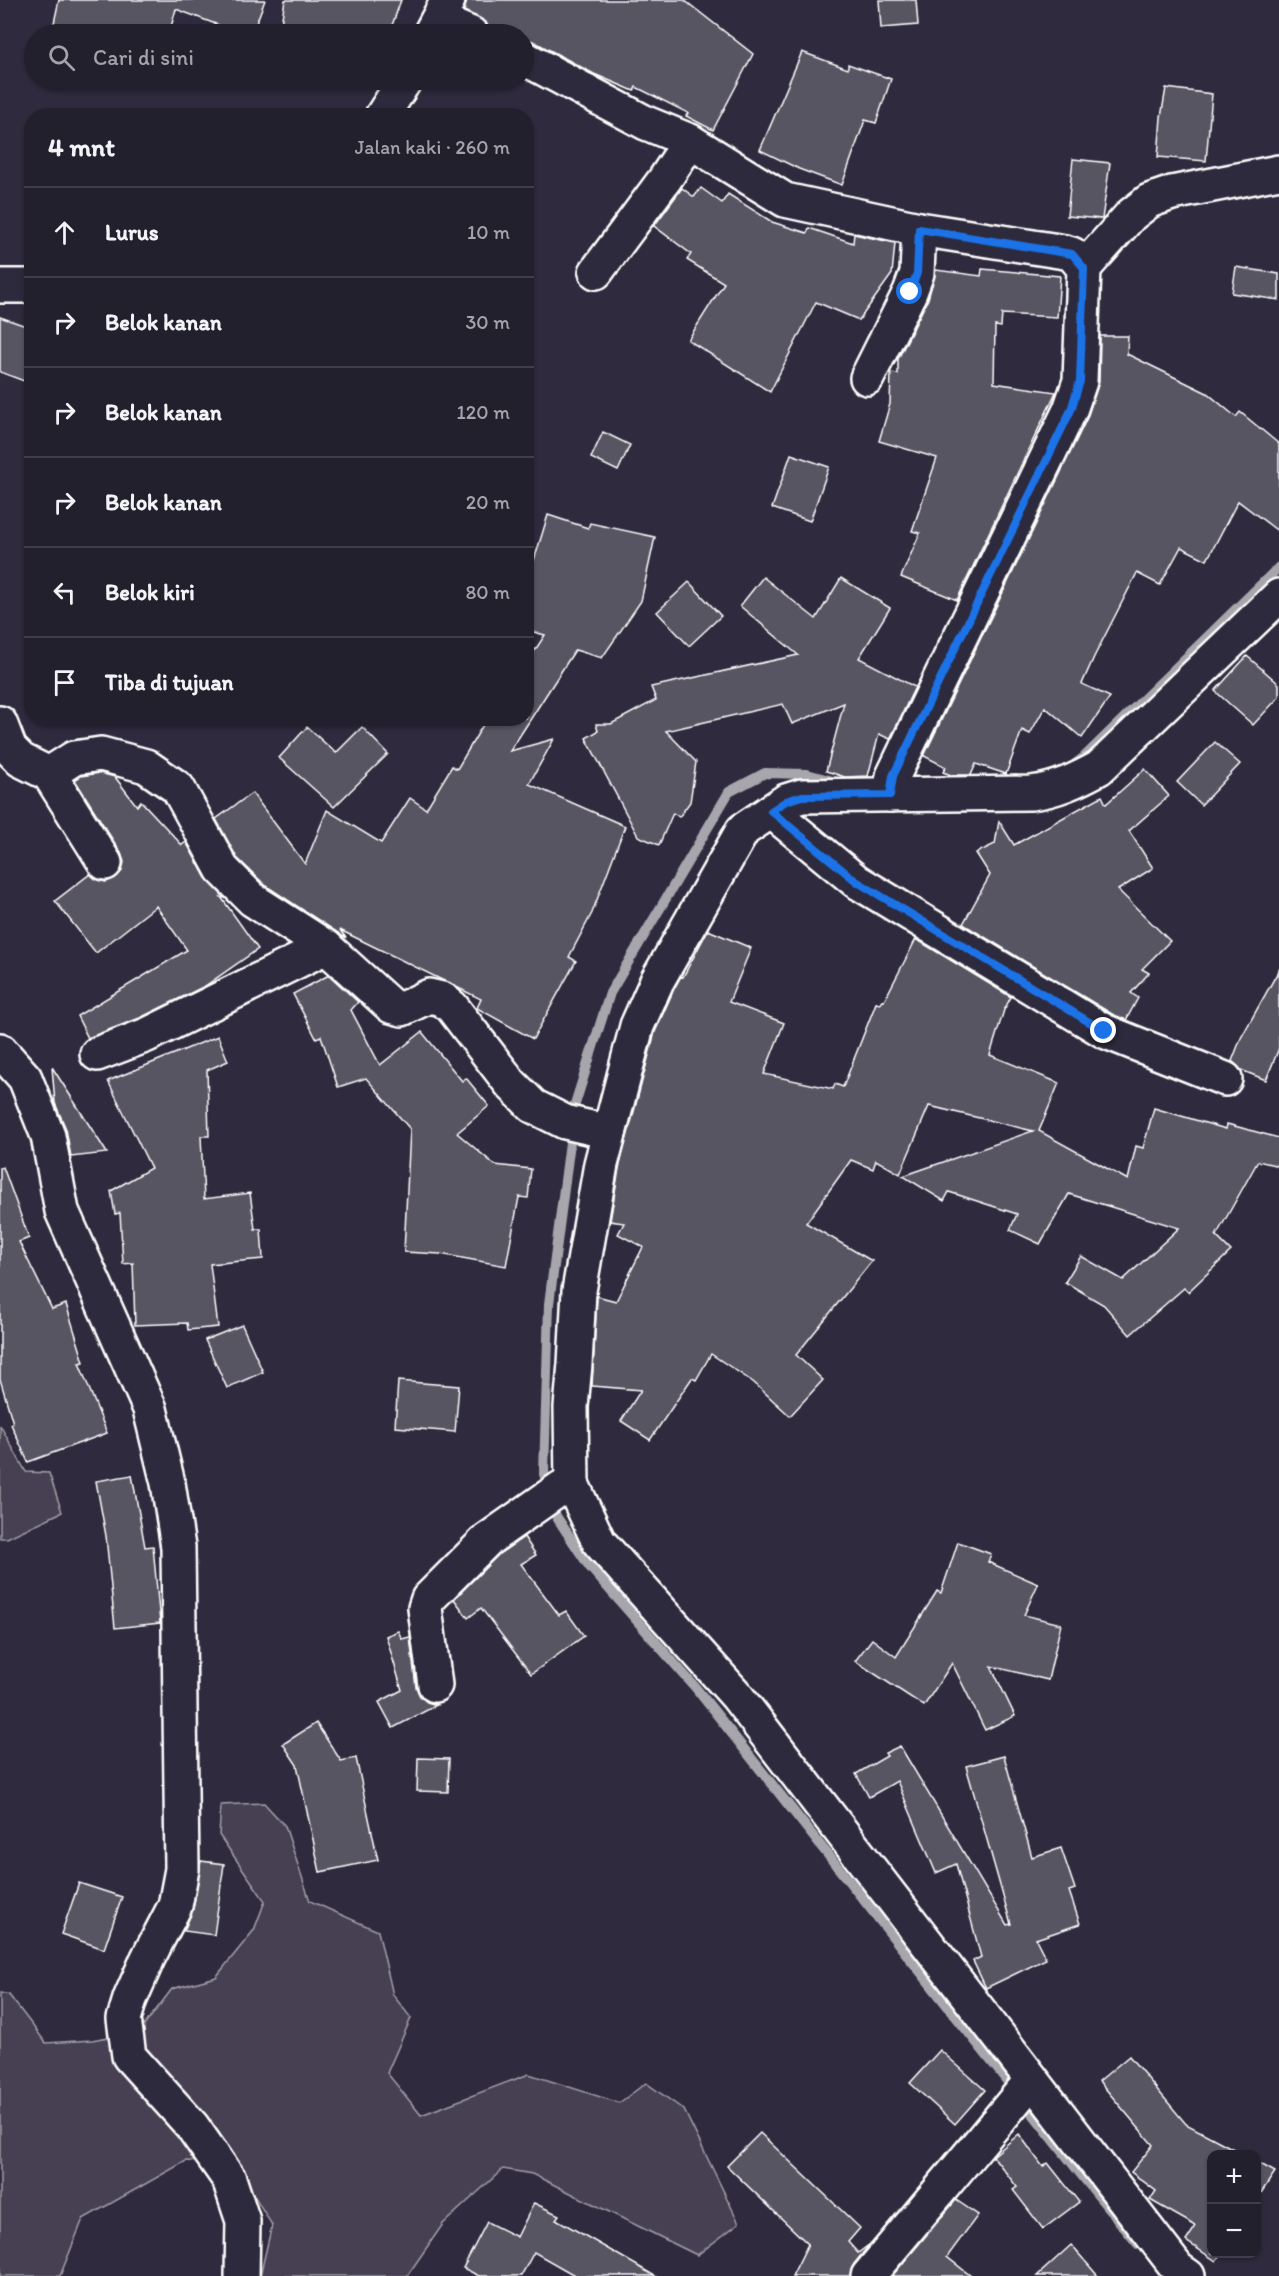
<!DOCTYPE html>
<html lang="id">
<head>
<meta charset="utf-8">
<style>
	body { margin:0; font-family:Itim,sans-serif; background:#2f2d3a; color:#f1f3f6 }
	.controls { position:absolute; right:18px; bottom:18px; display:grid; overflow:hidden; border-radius:12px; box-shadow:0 2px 4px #0004 }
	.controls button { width:54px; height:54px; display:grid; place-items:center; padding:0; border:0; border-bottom:2px solid #403e4a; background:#23202e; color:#f1f3f6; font:30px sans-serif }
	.stop { position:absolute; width:18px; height:18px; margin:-14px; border:4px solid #1a73e8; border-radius:50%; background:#fff }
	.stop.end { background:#1a73e8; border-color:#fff; box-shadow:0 2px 6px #0008 }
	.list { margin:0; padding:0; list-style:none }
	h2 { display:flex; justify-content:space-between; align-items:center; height:78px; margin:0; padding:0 24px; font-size:26px }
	h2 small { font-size:20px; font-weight:400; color:#a3a3aa }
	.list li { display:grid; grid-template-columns:39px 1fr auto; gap:18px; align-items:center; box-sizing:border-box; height:90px; padding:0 24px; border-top:2px solid #403e4a }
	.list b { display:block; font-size:22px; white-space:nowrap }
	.list em { font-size:20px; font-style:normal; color:#a3a3aa }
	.icon { flex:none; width:33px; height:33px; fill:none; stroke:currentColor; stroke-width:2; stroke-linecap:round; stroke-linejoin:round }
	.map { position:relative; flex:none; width:1279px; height:2276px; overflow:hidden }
	.search { position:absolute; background:#23202e; box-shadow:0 2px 4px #0004; left:24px; top:24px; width:510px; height:66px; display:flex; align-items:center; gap:15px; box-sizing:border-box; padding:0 21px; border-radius:33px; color:#a3a3aa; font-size:22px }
	.panel { position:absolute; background:#23202e; box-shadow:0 2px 4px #0004; left:24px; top:108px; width:510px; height:618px; border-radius:24px }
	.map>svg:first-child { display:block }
</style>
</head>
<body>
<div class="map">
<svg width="1279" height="2276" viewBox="0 0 1279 2276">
	<rect width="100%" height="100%" fill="#2f2a3d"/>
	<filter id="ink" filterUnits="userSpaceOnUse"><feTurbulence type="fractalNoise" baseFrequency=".0167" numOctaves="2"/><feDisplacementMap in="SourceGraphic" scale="12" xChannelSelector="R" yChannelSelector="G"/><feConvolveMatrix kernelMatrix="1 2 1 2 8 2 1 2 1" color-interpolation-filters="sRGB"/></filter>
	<g filter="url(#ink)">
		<g fill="#464152" stroke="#a2a0a8" stroke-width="1.5">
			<path d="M 0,1425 L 26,1472 L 49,1473 L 62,1512 L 7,1538 L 0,1538 Z"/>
			<path d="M 264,1803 L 285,1826 L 310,1901 L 378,1931 L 393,1995 L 411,2018 L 387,2073 L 421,2115 L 529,2074 L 619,2103 L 646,2083 L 684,2110 L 739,2223 L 697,2255 L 532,2174 L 503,2169 L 443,2224 L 407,2276 L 260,2276 L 272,2225 L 236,2165 L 186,2161 L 83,2219 L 60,2276 L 0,2276 L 0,1993 L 9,1995 L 46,2043 L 92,2040 L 140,2031 L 172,1989 L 216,1977 L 254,1930 L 265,1901 L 219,1835 L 221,1805 Z"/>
		</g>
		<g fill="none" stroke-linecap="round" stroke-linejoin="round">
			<g stroke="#a7a6ad" stroke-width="10">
				<path d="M 1075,764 L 1083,758 L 1279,567"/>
				<path d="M 840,783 L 807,774 L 765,773 L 729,792 L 610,993 L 575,1104 L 549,1304 L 544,1474 L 556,1516 L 589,1566 L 695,1687 L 1087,2182 L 1138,2244"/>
			</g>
		</g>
		<g fill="#595564" stroke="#fff" stroke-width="1.5">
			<path d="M 59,0 L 265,0 L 252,34 L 242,34 L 176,9 L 169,34 L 61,34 L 52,32 Z"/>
			<path d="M 285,0 L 401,0 L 389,34 L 312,34 L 281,24 Z"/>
			<path d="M 467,0 L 684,0 L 753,54 L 713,130 L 686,116 L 688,113 L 636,87 L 634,91 L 594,74 L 533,41 L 524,39 L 524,34 L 495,34 L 490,32 L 486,22 L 464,11 Z"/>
			<path d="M 879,0 L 916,0 L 918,25 L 881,28 Z"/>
			<path d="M 802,52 L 848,69 L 848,64 L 891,79 L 876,123 L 865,120 L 842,185 L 799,169 L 760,150 Z"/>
			<path d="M 1166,88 L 1212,94 L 1206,161 L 1158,157 L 1161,117 Z"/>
			<path d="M 1073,159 L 1110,163 L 1102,219 L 1067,216 Z"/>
			<path d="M 682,188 L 694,197 L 701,188 L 722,203 L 728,194 L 772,222 L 807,233 L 809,228 L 853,243 L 854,234 L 895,243 L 892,274 L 859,320 L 816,302 L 770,392 L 688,340 L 724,283 L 687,260 L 691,254 L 654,226 Z"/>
			<path d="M 1236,267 L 1279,274 L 1279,300 L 1232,293 Z"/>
			<path d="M 982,269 L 1060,276 L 1057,317 L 1002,314 L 1001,327 L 995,326 L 994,383 L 1056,392 L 957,600 L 901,577 L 920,533 L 912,531 L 937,458 L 879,441 L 890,404 L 891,373 L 898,374 L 898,359 L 928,299 L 936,270 L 981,276 Z"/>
			<path d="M 0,317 L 32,328 L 32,384 L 0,372 Z"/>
			<path d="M 1100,336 L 1128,336 L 1127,354 L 1207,393 L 1236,417 L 1240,412 L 1279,444 L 1279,532 L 1238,501 L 1207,560 L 1181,547 L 1160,585 L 1137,573 L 1094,657 L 1082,684 L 1110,697 L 1082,738 L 1045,707 L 1030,734 L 1022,730 L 1006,774 L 976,764 L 971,775 L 951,775 L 943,772 L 946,767 L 924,756 L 1087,418 L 1099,382 Z"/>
			<path d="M 603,432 L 630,445 L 618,471 L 591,458 Z"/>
			<path d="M 791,454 L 829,467 L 810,521 L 772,508 Z"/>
			<path d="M 548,515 L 588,528 L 590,523 L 655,537 L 641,601 L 602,658 L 575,650 L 510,751 L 554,739 L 529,784 L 625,826 L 592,913 L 569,957 L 576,961 L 533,1039 L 477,1008 L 481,999 L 340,930 L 346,938 L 342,936 L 265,885 L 237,858 L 216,819 L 252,793 L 305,864 L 327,810 L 381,843 L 410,798 L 426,809 L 452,766 L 457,769 L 487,718 L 526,718 L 526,664 L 545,635 L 526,630 L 526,586 Z"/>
			<path d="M 763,577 L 816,619 L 841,578 L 890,608 L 859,658 L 915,687 L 890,739 L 879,734 L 868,776 L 845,777 L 826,771 L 844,703 L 792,724 L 783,704 L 666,731 L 696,762 L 690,802 L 679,817 L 673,813 L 659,845 L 638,836 L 586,738 L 598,731 L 596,724 L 611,724 L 656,700 L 651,687 L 798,655 L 740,606 Z"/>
			<path d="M 689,582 L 721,616 L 689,646 L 657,612 Z"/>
			<path d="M 1247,656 L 1279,684 L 1279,697 L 1253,725 L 1215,691 Z"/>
			<path d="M 307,727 L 336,753 L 362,727 L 388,754 L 334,807 L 279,758 Z"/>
			<path d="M 1215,742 L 1240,764 L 1201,805 L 1177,782 Z"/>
			<path d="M 1145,769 L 1169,796 L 1129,831 L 1153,868 L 1118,890 L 1170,941 L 1142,969 L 1149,973 L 1131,993 L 1138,998 L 1126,1020 L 1112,1014 L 963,924 L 990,875 L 976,853 L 995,844 L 999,821 L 1014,845 L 1102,796 L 1106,804 Z"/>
			<path d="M 100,773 L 115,777 L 137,806 L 141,801 L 182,845 L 186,842 L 206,878 L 225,898 L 221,897 L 258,949 L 205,986 L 140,1018 L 88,1038 L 77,1016 L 187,950 L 156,906 L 96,953 L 55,901 L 90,874 L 97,880 L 106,882 L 115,878 L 122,871 L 124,862 L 121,853 L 75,780 L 81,776 Z"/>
			<path d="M 708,930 L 751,948 L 729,1002 L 784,1023 L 764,1074 L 833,1089 L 835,1084 L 843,1087 L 876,1003 L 880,1004 L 882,1000 L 884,1001 L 916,939 L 1011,997 L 1004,1010 L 990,1055 L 1059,1083 L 1039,1131 L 1128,1180 L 1136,1146 L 1143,1148 L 1154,1108 L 1226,1129 L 1227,1124 L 1279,1138 L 1279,1166 L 1258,1161 L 1216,1236 L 1231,1251 L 1188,1292 L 1184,1288 L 1130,1335 L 1104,1305 L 1065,1282 L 1081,1256 L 1123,1280 L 1179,1228 L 1069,1194 L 1040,1244 L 1010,1230 L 1017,1214 L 949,1192 L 944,1201 L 903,1176 L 1033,1131 L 929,1106 L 900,1174 L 876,1160 L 873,1169 L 851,1160 L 806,1223 L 872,1261 L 796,1355 L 823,1380 L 790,1416 L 753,1382 L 711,1354 L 696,1380 L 692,1378 L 650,1440 L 621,1421 L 641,1390 L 592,1386 L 597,1296 L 616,1301 L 643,1247 L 618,1234 L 624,1223 L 610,1221 L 619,1168 L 655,1032 L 674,989 L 681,976 L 683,977 Z"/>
			<path d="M 1279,970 L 1279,1048 L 1266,1080 L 1241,1070 L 1232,1061 L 1241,1038 Z"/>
			<path d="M 329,975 L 358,1002 L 351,1010 L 380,1065 L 422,1032 L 462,1081 L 466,1078 L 489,1106 L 457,1133 L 495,1165 L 531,1169 L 528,1198 L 519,1197 L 506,1266 L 440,1254 L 404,1252 L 410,1129 L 366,1078 L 338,1087 L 321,1036 L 316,1038 L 293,994 Z"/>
			<path d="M 218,1036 L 228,1061 L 207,1070 L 209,1136 L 201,1136 L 204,1199 L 250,1193 L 255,1229 L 261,1229 L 263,1259 L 210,1264 L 218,1327 L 188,1330 L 187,1323 L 135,1325 L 133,1263 L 123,1264 L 120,1213 L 115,1214 L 111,1191 L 151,1168 L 108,1081 Z"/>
			<path d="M 52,1067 L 107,1153 L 71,1157 L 66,1129 L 55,1103 Z"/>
			<path d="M 3,1167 L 29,1238 L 19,1242 L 52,1309 L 66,1304 L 84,1362 L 79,1363 L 107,1433 L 28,1462 L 11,1424 L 13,1423 L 0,1379 L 0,1168 Z"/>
			<path d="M 242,1325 L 263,1372 L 227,1388 L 205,1340 Z"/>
			<path d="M 398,1381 L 459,1386 L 455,1432 L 395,1427 Z"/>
			<path d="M 132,1475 L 145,1547 L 153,1546 L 160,1623 L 115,1628 L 106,1536 L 96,1481 Z"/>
			<path d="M 524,1537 L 536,1555 L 521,1564 L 559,1615 L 566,1611 L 584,1636 L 531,1674 L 481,1608 L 468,1618 L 454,1599 L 499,1554 Z"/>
			<path d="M 958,1542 L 991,1554 L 988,1562 L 1038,1584 L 1024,1615 L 1061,1624 L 1048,1680 L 991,1666 L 1015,1716 L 985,1730 L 952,1663 L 924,1706 L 855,1661 L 872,1639 L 896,1657 L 937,1591 L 941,1593 Z"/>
			<path d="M 398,1631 L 402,1639 L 410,1637 L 416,1687 L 420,1696 L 427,1702 L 437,1705 L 393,1728 L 379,1702 L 402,1690 L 386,1636 Z"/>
			<path d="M 316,1723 L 341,1761 L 356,1758 L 378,1860 L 320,1872 L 297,1765 L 283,1744 Z"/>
			<path d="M 900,1746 L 1007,1925 L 1011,1924 L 966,1766 L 1004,1756 L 1032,1857 L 1061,1848 L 1075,1889 L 1069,1891 L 1080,1924 L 1036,1939 L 1046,1959 L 986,1988 L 973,1961 L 981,1957 L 956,1864 L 936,1873 L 897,1781 L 869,1797 L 856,1774 L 887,1756 L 885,1753 Z"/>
			<path d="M 418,1758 L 449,1759 L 448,1792 L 417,1791 Z"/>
			<path d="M 201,1861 L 224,1864 L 214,1935 L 184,1931 L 193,1909 Z"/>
			<path d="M 79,1883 L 122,1897 L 104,1949 L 61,1934 Z"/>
			<path d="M 940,2050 L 985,2090 L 955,2124 L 910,2083 Z"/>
			<path d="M 1129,2056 L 1186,2124 L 1243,2154 L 1212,2154 L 1212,2253 L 1221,2253 L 1216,2261 L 1186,2241 L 1196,2226 L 1150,2200 L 1156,2191 L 1131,2172 L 1153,2145 L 1099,2081 Z"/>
			<path d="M 760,2133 L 860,2228 L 848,2242 L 858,2253 L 870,2244 L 854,2264 L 850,2276 L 792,2276 L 808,2244 L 727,2166 Z"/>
			<path d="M 1019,2134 L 1043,2167 L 1048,2163 L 1079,2202 L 1043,2229 L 1013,2190 L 1017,2187 L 993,2156 Z"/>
			<path d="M 1257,2162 L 1275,2172 L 1257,2199 Z"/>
			<path d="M 956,2200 L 978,2215 L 947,2257 L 971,2276 L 892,2276 Z"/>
			<path d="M 534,2203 L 559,2215 L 556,2219 L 655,2276 L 576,2276 L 534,2252 L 521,2276 L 479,2276 L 463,2268 L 487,2222 L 517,2237 Z"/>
			<path d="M 1071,2245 L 1098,2276 L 1037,2276 Z"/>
		</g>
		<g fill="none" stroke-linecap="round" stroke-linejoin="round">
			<defs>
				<g id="minor">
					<path d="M 438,20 L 471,34"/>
					<path d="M 524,58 L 646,123 L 690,141 L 785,200 L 919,229 L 1065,252 L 1072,254 L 1084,268 L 1080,381 L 1070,410 L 893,776 L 890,795"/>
					<path d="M 1084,268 L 1131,215 L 1149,201 L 1172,193 L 1279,172"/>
					<path d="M 596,272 L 665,179 L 690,141"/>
					<path d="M 867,378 L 910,292 L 917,273 L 919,229"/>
					<path d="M 0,723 L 10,749 L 21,760 L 49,774 L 105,863"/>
					<path d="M 49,774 L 74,758 L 101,754 L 146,766 L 178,788 L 222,869 L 253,900 L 326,947 L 391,1006 L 402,1009 L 429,996 L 442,999 L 452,1007 L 511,1084 L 533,1106 L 565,1122 L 609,1132"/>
					<path d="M 771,811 L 856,881 L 1104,1031 L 1225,1079"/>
					<path d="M 97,1054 L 147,1035 L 326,947"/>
					<path d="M 435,1685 L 425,1608 L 428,1599 L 487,1540 L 561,1488 L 572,1484"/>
					<path d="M 868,2276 L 1031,2081"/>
					<path d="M 1188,2276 L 1178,2269 L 736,1695 L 599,1542 L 572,1484 L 571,1407 L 575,1364 L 579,1291 L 601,1164 L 637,1026 L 657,981 L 743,830 L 786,801 L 802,796 L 1031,793 C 1056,790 1077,780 1099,768 L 1279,596"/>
				</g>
				<g id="tertiary">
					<path d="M 430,34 L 448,0"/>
					<path d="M 382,116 L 405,80"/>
					<path d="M 0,286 L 32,286"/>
					<path d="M 0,1050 L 25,1078 L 48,1136 L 62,1211 L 150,1409 L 168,1483 L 178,1547 L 182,1869 L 175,1906 L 148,1958 L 130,1999 L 124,2019 L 129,2056 L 192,2126 L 229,2179 L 243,2221 L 242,2276"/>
				</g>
			</defs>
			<use href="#minor" stroke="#fff" stroke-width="38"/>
			<use href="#tertiary" stroke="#fff" stroke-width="38"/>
			<use href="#minor" stroke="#2f2a3d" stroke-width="33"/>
			<use href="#tertiary" stroke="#2f2a3d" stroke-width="33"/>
		</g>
	</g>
	<g fill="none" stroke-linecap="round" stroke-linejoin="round" filter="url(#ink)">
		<path stroke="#1a73e8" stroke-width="8" d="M 910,292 L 917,273 L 919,229 L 1072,254 L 1084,268 L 1080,381 L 1071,410 L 893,776 L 890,795 L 802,796 L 786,801 L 771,811 L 856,881 L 1104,1031"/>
	</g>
</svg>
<div class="controls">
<button>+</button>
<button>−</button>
</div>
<div class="stop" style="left:910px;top:292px"></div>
<div class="stop end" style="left:1104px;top:1031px"></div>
<div class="search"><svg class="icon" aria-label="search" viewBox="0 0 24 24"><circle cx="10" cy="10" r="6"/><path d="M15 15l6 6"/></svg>Cari di sini</div>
<section class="panel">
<h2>4 mnt<small>Jalan kaki · 260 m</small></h2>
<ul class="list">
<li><svg class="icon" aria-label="ahead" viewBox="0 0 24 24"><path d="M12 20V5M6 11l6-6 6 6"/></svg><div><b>Lurus</b></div><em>10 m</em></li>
<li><svg class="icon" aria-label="right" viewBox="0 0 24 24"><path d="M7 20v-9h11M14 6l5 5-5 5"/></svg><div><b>Belok kanan</b></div><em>30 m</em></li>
<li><svg class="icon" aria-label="right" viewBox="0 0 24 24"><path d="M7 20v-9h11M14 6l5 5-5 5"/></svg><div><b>Belok kanan</b></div><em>120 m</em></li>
<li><svg class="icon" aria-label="right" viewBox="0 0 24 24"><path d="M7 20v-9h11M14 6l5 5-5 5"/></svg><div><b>Belok kanan</b></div><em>20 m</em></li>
<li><svg class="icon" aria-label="left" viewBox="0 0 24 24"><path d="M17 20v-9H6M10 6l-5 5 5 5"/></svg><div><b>Belok kiri</b></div><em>80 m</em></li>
<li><svg class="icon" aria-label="arrive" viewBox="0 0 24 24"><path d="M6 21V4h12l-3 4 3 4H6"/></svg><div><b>Tiba di tujuan</b></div></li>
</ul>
</section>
</div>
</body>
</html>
